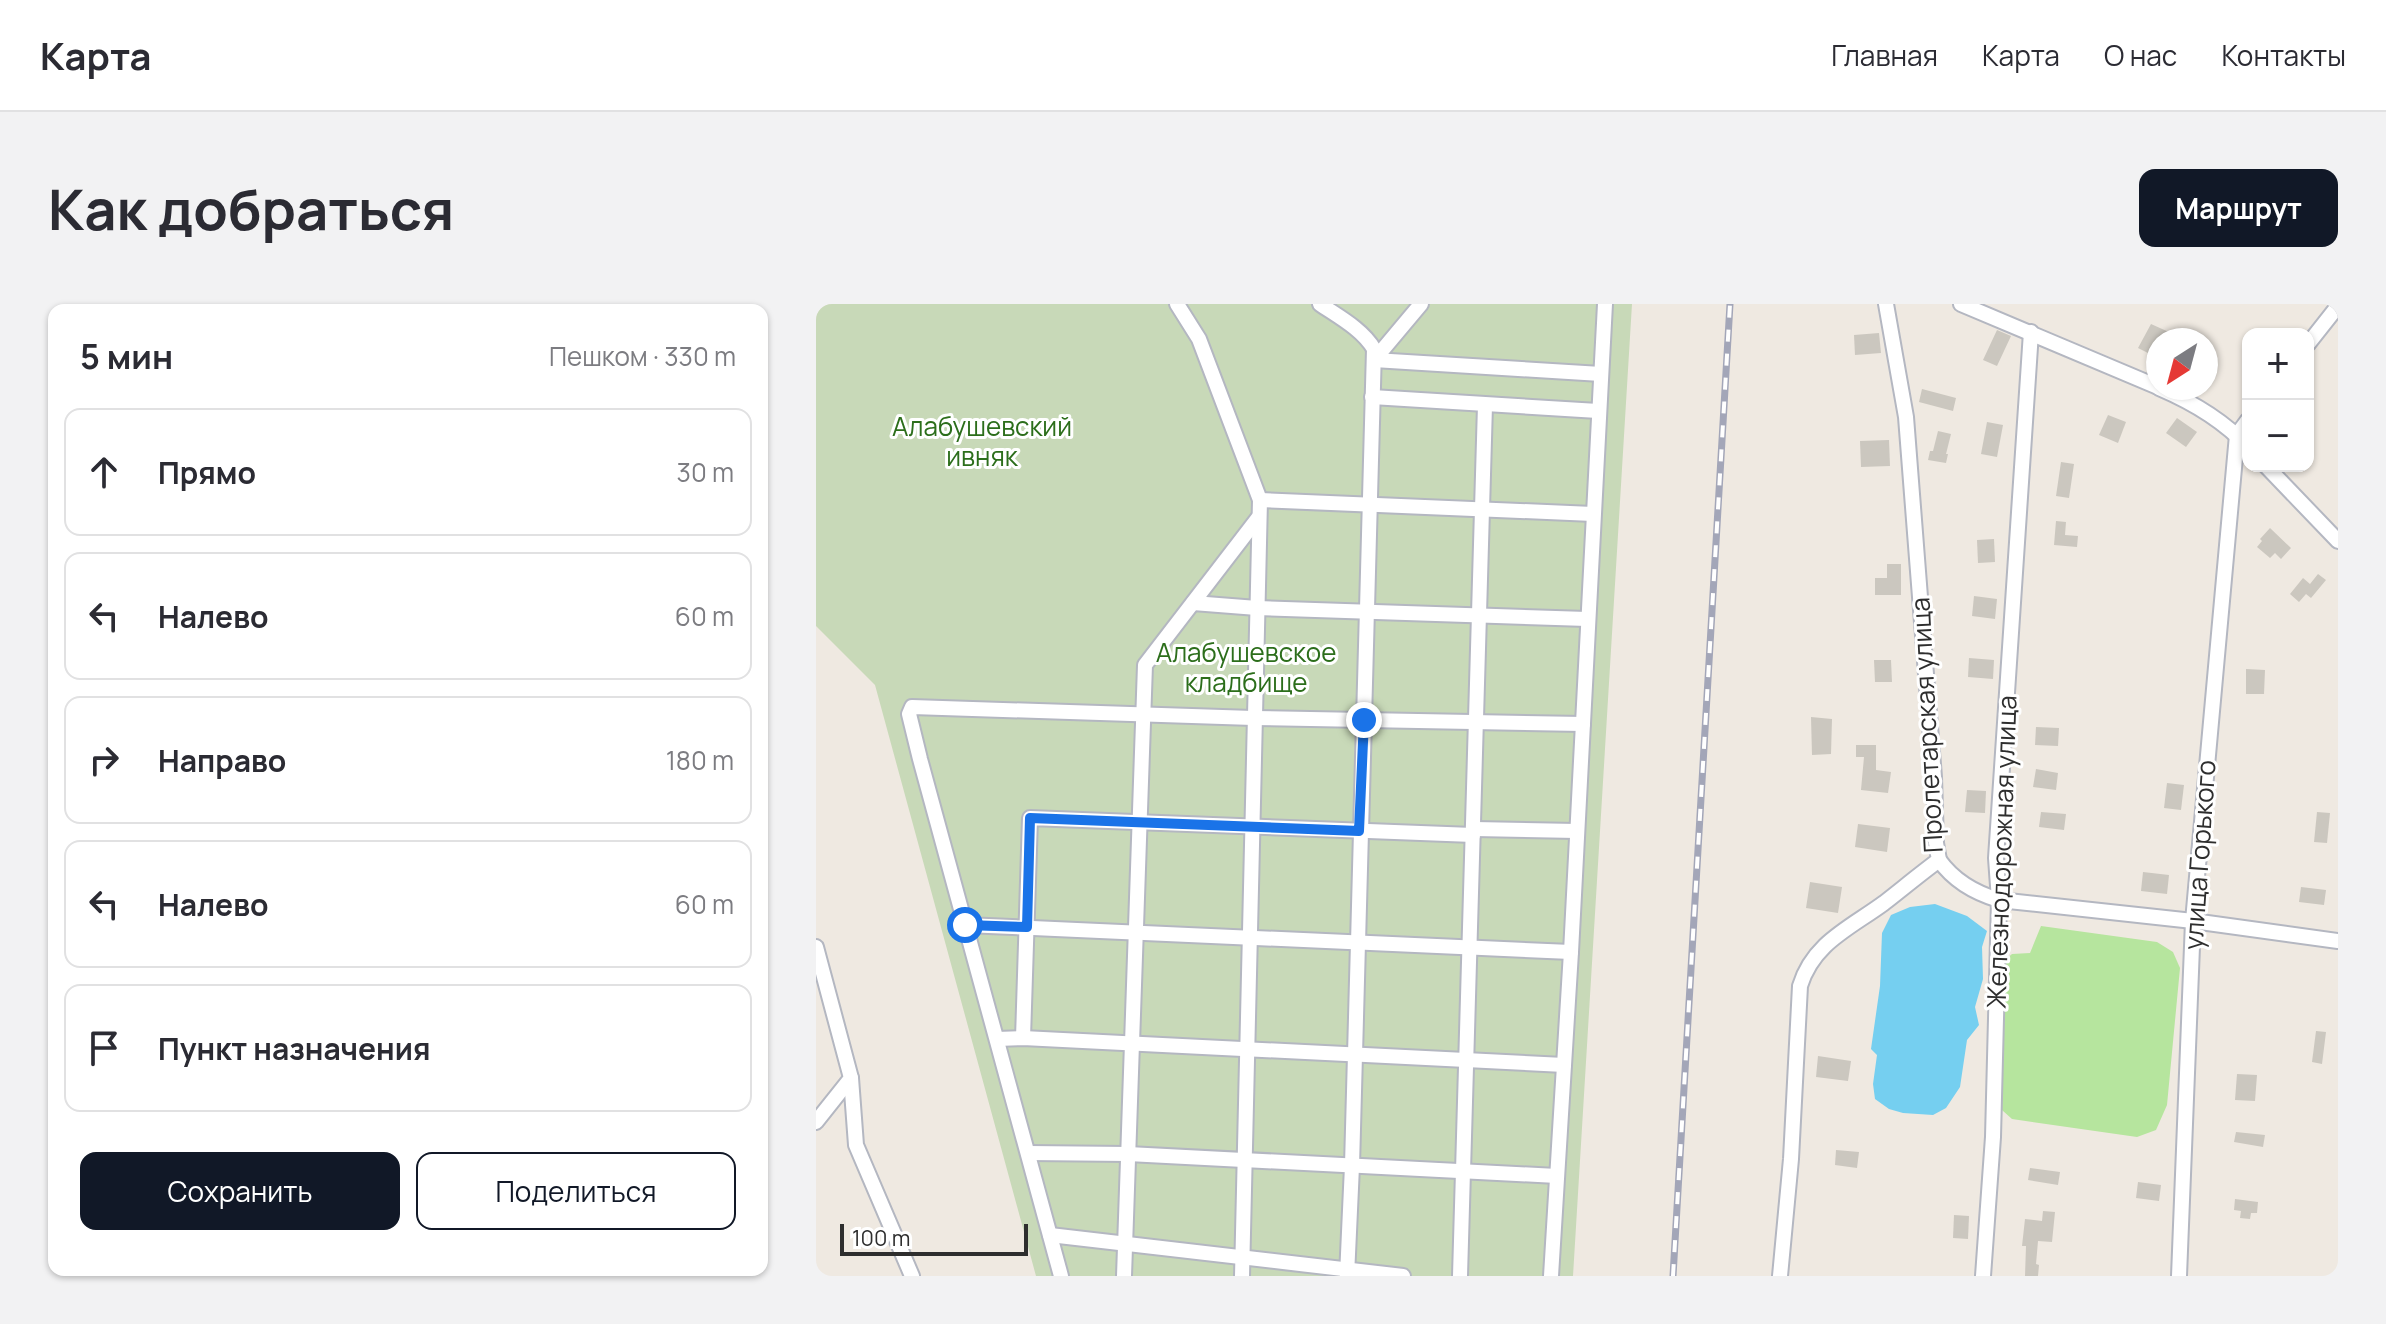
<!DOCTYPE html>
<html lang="ru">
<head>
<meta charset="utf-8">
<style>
	body { margin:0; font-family:Manrope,sans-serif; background:#f2f2f3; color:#2b2b33 }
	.controls { position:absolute; right:24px; top:24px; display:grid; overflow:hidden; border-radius:16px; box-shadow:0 2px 6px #0004 }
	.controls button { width:72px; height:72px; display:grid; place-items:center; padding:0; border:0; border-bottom:2px solid #e1e1e2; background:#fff; color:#2b2b33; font:40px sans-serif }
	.compass { position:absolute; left:1330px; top:24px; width:72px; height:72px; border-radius:50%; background:#fff; box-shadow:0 2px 6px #0004; rotate:216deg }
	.scale { position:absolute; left:24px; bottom:20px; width:188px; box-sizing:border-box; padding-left:8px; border:4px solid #2e2e2e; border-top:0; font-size:22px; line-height:28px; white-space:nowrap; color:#2e2e2e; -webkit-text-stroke:6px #fff; paint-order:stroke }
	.stop { position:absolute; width:24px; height:24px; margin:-18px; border:6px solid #1a73e8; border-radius:50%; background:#fff }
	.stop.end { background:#1a73e8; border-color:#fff; box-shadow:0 2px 8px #0008 }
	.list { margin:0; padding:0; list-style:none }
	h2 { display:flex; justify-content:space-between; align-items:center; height:104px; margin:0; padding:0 32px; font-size:34px }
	h2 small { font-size:26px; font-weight:400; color:#7c7c81 }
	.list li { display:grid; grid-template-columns:52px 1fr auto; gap:24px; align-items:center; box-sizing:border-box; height:128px; margin:0 16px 16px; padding:0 16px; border:2px solid #e1e1e2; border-radius:16px }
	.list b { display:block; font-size:30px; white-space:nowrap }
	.list em { font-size:26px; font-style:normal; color:#7c7c81 }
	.actions { display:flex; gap:16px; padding:24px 32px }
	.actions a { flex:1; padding:18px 0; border:2px solid #111827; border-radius:16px; text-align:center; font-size:28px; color:#111827 }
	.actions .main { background:#111827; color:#fff }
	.icon { flex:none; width:44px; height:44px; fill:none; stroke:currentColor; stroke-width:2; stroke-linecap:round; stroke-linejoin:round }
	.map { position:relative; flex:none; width:1522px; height:972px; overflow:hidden; border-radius:16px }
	header { display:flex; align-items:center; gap:48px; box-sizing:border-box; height:112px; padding:0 40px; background:#fff; border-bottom:2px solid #e1e1e2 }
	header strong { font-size:38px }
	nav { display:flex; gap:44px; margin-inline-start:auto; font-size:28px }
	.intro { display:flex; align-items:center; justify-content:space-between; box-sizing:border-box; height:192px; padding:0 48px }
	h1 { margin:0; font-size:56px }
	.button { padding:20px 36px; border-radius:16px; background:#111827; color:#fff; font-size:28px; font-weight:700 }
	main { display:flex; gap:48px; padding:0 48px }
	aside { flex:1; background:#fff; border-radius:16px; box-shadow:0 2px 6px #0004 }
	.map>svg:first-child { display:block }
</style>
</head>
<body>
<header>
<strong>Карта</strong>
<nav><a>Главная</a><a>Карта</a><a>О нас</a><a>Контакты</a></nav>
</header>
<div class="intro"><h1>Как добраться</h1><a class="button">Маршрут</a></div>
<main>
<aside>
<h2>5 мин<small>Пешком · 330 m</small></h2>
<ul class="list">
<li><svg class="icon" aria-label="ahead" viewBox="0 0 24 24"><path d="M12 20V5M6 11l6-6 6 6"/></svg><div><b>Прямо</b></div><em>30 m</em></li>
<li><svg class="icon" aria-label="left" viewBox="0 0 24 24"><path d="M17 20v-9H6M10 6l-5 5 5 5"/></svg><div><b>Налево</b></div><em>60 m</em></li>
<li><svg class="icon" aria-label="right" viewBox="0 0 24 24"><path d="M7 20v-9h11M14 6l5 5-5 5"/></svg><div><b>Направо</b></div><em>180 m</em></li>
<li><svg class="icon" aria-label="left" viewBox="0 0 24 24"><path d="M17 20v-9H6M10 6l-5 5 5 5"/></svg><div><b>Налево</b></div><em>60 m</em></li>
<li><svg class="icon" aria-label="arrive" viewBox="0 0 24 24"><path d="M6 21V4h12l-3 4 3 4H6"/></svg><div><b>Пункт назначения</b></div></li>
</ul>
<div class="actions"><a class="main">Сохранить</a><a>Поделиться</a></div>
</aside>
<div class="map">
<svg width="1522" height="972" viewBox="0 0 1522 972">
	<rect width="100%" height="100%" fill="#efe9e1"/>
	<path fill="#b6e59e" d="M 1225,622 L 1341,638 L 1357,648 L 1364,664 L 1351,801 L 1340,826 L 1321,833 L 1196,815 L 1177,798 L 1188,657 L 1196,650 L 1214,649 Z"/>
	<path fill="#c8d9b8" d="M 0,0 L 816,0 L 757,972 L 220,972 L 59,381 L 0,322 Z"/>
	<path fill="#75cff0" d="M 1119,600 L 1151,612 L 1171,627 L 1166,643 L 1167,675 L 1159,703 L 1163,721 L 1151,736 L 1144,783 L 1130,804 L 1117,811 L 1087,809 L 1073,805 L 1059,795 L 1057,780 L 1061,751 L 1055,745 L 1064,682 L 1066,629 L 1075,611 L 1094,603 Z"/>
	<g fill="#cbc7bf">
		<path d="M 1335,20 L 1355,29 L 1351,36 L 1342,36 L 1342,54 L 1322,44 Z"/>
		<path d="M 1181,26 L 1195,32 L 1181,62 L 1167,56 Z"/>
		<path d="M 1063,29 L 1065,49 L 1039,51 L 1038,31 Z"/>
		<path d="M 1106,85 L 1140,94 L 1137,107 L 1103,98 Z"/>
		<path d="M 1292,111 L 1310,118 L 1302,139 L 1283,131 Z"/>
		<path d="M 1361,114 L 1381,128 L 1370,143 L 1350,129 Z"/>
		<path d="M 1171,118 L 1187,121 L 1181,153 L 1165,150 Z"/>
		<path d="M 1122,127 L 1135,130 L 1130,150 L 1132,150 L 1130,159 L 1112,156 L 1114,147 L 1117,147 Z"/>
		<path d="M 1073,136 L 1074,162 L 1045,163 L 1044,137 Z"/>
		<path d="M 1245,158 L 1258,160 L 1253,194 L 1240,192 Z"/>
		<path d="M 1240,217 L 1250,218 L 1249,231 L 1262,232 L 1261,243 L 1238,241 Z"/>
		<path d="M 1454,224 L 1475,244 L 1465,255 L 1459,249 L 1454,254 L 1441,243 L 1446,237 L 1444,235 Z"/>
		<path d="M 1178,235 L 1179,258 L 1162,259 L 1161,236 Z"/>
		<path d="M 1071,260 L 1085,260 L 1085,291 L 1059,291 L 1059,274 L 1071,274 Z"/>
		<path d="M 1502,270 L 1510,276 L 1495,294 L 1490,290 L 1483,298 L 1474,290 L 1487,274 L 1494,280 Z"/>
		<path d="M 1158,292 L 1181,295 L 1179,315 L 1156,312 Z"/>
		<path d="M 1153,354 L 1178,356 L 1177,375 L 1152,373 Z"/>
		<path d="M 1058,356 L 1075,356 L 1076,378 L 1059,378 Z"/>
		<path d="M 1430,365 L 1449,366 L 1448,390 L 1430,390 Z"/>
		<path d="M 995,413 L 1016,415 L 1015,450 L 996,451 Z"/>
		<path d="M 1220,423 L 1243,424 L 1242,442 L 1219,441 Z"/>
		<path d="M 1040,441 L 1060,441 L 1060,466 L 1075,468 L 1072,489 L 1045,486 L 1048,453 L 1040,453 Z"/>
		<path d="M 1220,465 L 1242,469 L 1240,486 L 1217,483 Z"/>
		<path d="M 1351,479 L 1368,481 L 1365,506 L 1348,504 Z"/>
		<path d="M 1151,486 L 1170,487 L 1169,509 L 1149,508 Z"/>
		<path d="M 1225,508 L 1250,510 L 1248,526 L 1223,523 Z"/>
		<path d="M 1501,508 L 1514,509 L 1511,539 L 1498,538 Z"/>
		<path d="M 1042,520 L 1074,524 L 1071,548 L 1039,543 Z"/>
		<path d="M 1327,568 L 1353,571 L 1351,590 L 1325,587 Z"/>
		<path d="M 994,578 L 1026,583 L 1022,609 L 990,604 Z"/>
		<path d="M 1485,583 L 1510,586 L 1508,601 L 1483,598 Z"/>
		<path d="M 1500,727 L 1510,728 L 1506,760 L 1496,758 Z"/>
		<path d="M 1002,752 L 1035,757 L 1032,777 L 1000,773 Z"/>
		<path d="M 1421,770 L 1441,771 L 1439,797 L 1419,796 Z"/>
		<path d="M 1420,828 L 1449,831 L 1447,843 L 1418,838 Z"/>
		<path d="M 1020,846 L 1043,848 L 1041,864 L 1019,861 Z"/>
		<path d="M 1214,864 L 1244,868 L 1242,881 L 1212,876 Z"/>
		<path d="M 1322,878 L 1345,881 L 1343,897 L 1320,894 Z"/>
		<path d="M 1419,895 L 1442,898 L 1441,909 L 1435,909 L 1434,915 L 1424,914 L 1425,907 L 1418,906 Z"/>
		<path d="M 1227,907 L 1239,908 L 1236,938 L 1222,937 L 1220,960 L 1223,961 L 1222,972 L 1209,972 L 1210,942 L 1206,942 L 1209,915 L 1226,917 Z"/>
		<path d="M 1138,911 L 1153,912 L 1152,935 L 1137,934 Z"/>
	</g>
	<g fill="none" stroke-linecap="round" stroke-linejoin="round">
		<defs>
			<g id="minor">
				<path d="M 361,0 L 383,35 L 444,196 L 426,972"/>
				<path d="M 504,0 C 523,13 546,25 558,45 L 536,862 L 531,972"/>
				<path d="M 1145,0 L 1342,83"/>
				<path d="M 1492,40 L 1522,2"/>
				<path d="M 558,56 L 785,70"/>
				<path d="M 558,56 L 605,0"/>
				<path d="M 1343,84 C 1376,98 1407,116 1432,143"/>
				<path d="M 556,93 L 782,107"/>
				<path d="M 1450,162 L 1522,237"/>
				<path d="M 444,196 L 777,210"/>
				<path d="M 377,299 L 441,304 L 771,315"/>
				<path d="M 658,525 L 761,527"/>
				<path d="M 1123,556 C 1138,577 1159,589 1183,596 L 1377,617 L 1522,637"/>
				<path d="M 149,621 L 755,648"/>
				<path d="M 0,643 L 35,774 L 0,818"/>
				<path d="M 207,734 L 214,514 L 657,531"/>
				<path d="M 181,735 L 207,734 L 748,761"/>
				<path d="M 35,774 L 40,841 L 96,972"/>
				<path d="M 212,849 L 312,850 L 741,872"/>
				<path d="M 234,931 L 587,972"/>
				<path d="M 245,972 L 104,455 L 93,410 L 96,403 L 437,414 L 767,420"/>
				<path d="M 308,972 L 329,361 L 442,214"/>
				<path d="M 644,972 L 669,101"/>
				<path d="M 735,972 L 755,648 L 789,0"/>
				<path d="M 964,972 L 975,855 L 984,682 C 997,639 1034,624 1068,599 C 1086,585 1104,570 1123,556 L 1120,539 L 1118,473 L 1090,113 L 1070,0"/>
				<path d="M 1167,972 L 1177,833 L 1183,596 L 1180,554 L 1215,28"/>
				<path d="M 1363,972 L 1377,617 L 1421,131 L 1432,116"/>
			</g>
		</defs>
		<use href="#minor" stroke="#b4b7c1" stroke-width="18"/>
		<use href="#minor" stroke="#fff" stroke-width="14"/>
		<defs>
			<path id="rail" d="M 857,972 L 914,0"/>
		</defs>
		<use href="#rail" stroke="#a3a6b8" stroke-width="7"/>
		<use href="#rail" stroke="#fff" stroke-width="4" stroke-dasharray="12" stroke-linecap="butt"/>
	</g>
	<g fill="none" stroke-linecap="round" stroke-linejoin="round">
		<path stroke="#1a73e8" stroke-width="10" d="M 149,621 L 211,623 L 214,514 L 543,527 L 548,416"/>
	</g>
	<g text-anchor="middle" stroke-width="6" stroke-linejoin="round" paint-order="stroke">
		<g font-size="26" fill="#2c6e1b" stroke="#fff">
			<text x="166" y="132">Алабушевский<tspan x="166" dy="30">ивняк</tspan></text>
			<text x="430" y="358">Алабушевское<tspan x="430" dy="30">кладбище</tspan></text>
		</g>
		<g font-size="26" fill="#2e2e2e" stroke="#fff">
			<text transform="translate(1111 421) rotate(-93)" y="9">Пролетарская улица</text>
			<text transform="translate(1186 548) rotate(-88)" y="9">Железнодорожная улица</text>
			<text transform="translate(1384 551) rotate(-86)" y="9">улица Горького</text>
		</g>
	</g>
</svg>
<div class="controls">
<button>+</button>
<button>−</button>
</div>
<svg class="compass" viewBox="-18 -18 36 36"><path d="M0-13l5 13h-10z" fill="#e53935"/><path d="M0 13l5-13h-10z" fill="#7c7c81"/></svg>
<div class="scale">100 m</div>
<div class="stop" style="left:149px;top:621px"></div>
<div class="stop end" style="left:548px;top:416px"></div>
</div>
</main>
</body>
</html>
